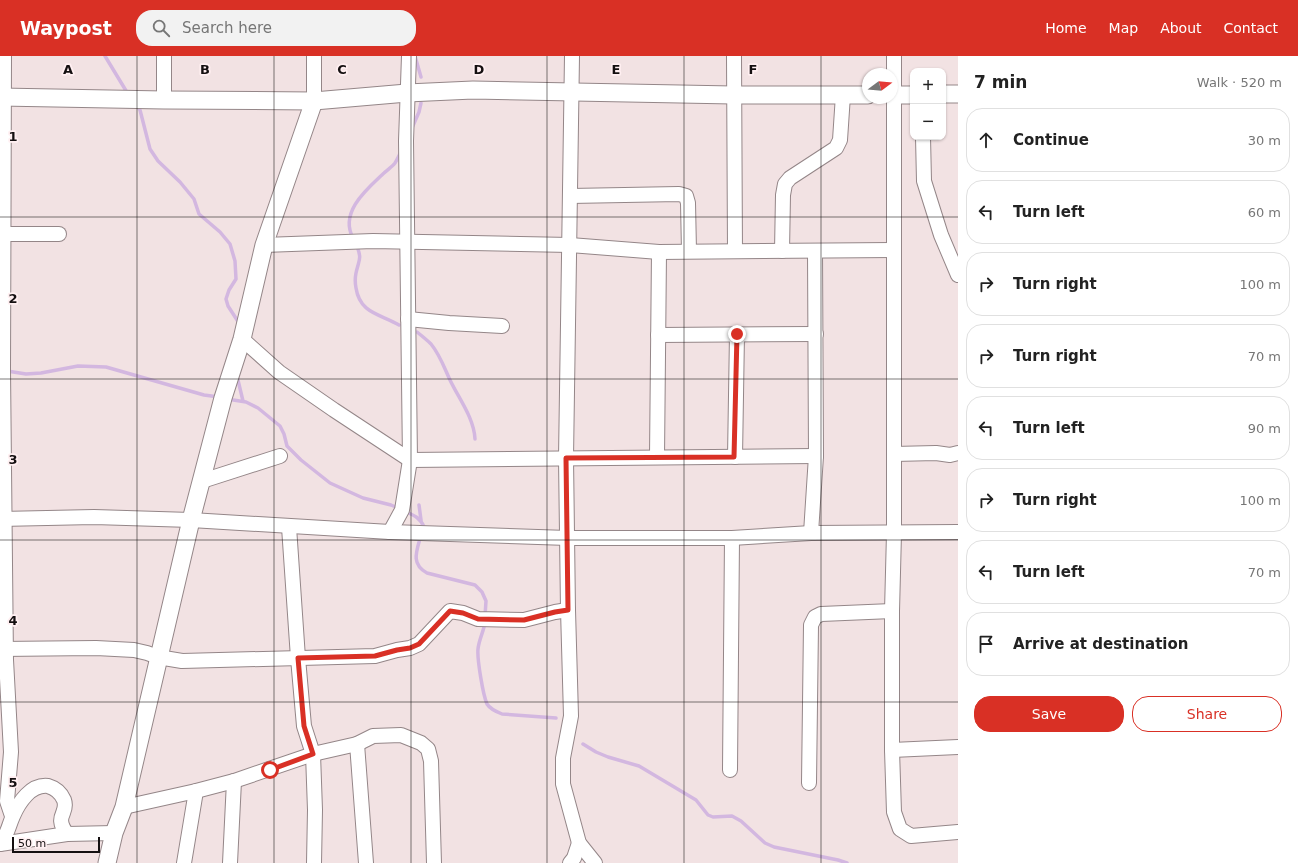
<!DOCTYPE html>
<html lang="en">
<head>
<meta charset="utf-8">
<style>
	body { margin:0; font-family:"DejaVu Sans",sans-serif; background:#f2f2f2; color:#222 }
	.controls { position:absolute; right:12px; top:12px; display:grid; overflow:hidden; border-radius:8px; box-shadow:0 1px 3px #0004 }
	.controls button { width:36px; height:36px; display:grid; place-items:center; padding:0; border:0; border-bottom:1px solid #e0e0e0; background:#fff; color:#222; font:20px sans-serif }
	.compass { position:absolute; left:862px; top:12px; width:36px; height:36px; border-radius:50%; background:#fff; box-shadow:0 1px 3px #0004; rotate:74deg }
	.scale { position:absolute; left:12px; bottom:10px; width:88px; box-sizing:border-box; padding-left:4px; border:2px solid #140f10; border-top:0; font-size:11px; line-height:14px; white-space:nowrap; color:#140f10; -webkit-text-stroke:3px #ffeff1; paint-order:stroke }
	.stop { position:absolute; width:12px; height:12px; margin:-9px; border:3px solid #d93025; border-radius:50%; background:#fff }
	.stop.end { background:#d93025; border-color:#fff; box-shadow:0 1px 4px #0008 }
	.list { margin:0; padding:0; list-style:none }
	h2 { display:flex; justify-content:space-between; align-items:center; height:52px; margin:0; padding:0 16px; font-size:17px }
	h2 small { font-size:13px; font-weight:400; color:#767676 }
	.list li { display:grid; grid-template-columns:26px 1fr auto; gap:12px; align-items:center; box-sizing:border-box; height:64px; margin:0 8px 8px; padding:0 8px; border:1px solid #e0e0e0; border-radius:16px }
	.list b { display:block; font-size:15px; white-space:nowrap }
	.list em { font-size:13px; font-style:normal; color:#767676 }
	.actions { display:flex; gap:8px; padding:12px 16px }
	.actions a { flex:1; padding:9px 0; border:1px solid #d93025; border-radius:16px; text-align:center; font-size:14px; color:#d93025 }
	.actions .main { background:#d93025; color:#fff }
	.icon { flex:none; width:22px; height:22px; fill:none; stroke:currentColor; stroke-width:2; stroke-linecap:round; stroke-linejoin:round }
	.map { position:relative; flex:none; width:958px; height:807px; overflow:hidden }
	header { display:flex; align-items:center; gap:24px; box-sizing:border-box; height:56px; padding:0 20px; background:#d93025; color:#fff }
	header strong { font-size:19px }
	nav { display:flex; gap:22px; margin-inline-start:auto; font-size:14px }
	.search { width:280px; height:36px; background:#f2f2f2; display:flex; align-items:center; gap:10px; box-sizing:border-box; padding:0 14px; border-radius:16px; color:#767676; font-size:15px }
	main { display:flex }
	aside { flex:1; background:#fff }
	.map>svg:first-child { display:block }
</style>
</head>
<body>
<header>
<strong>Waypost</strong>
<div class="search"><svg class="icon" aria-label="search" viewBox="0 0 24 24"><circle cx="10" cy="10" r="6"/><path d="M15 15l6 6"/></svg>Search here</div>
<nav><a>Home</a><a>Map</a><a>About</a><a>Contact</a></nav>
</header>
<main>
<div class="map">
<svg width="958" height="807" viewBox="0 0 958 807">
	<rect width="100%" height="100%" fill="#f2e2e3"/>
	<g fill="none" stroke-linecap="round" stroke-linejoin="round">
		<g stroke="#d3b7e0" stroke-width="3.5">
			<path d="M 105,0 L 128,38"/>
			<path d="M 415,0 L 421,21"/>
			<path d="M 137,50 L 140,54 L 150,93 L 158,105 L 180,126 L 194,143 L 199,158 L 220,176 L 230,188 L 235,205 L 236,223 L 229,234 L 226,243 L 228,250 L 239,267"/>
			<path d="M 412,72 L 419,56 L 421,47"/>
			<path d="M 353,182 C 339,156 367,133 384,117 C 387,114 392,111 395,107 C 397,104 399,99 401,96"/>
			<path d="M 357,190 C 362,204 359,203 356,217 C 355,222 355,227 356,232 C 360,258 381,258 399,269"/>
			<path d="M 417,276 C 422,280 427,284 431,288 C 440,299 444,311 450,324 C 459,343 474,362 475,383"/>
			<path d="M 7,315 L 26,318 L 41,317 L 78,310 L 106,311 L 204,339 L 219,341"/>
			<path d="M 237,320 L 243,345"/>
			<path d="M 227,343 L 246,346 L 258,352 L 280,370 L 284,378 L 287,390 L 301,404 L 330,427 L 363,442 L 391,449 L 398,452"/>
			<path d="M 419,449 L 421,464"/>
			<path d="M 404,455 C 413,459 420,461 424,471 L 423,473"/>
			<path d="M 421,479 C 417,494 410,508 427,517 L 475,529 L 482,536 L 486,545 L 485,560"/>
			<path d="M 485,566 C 484,575 479,583 478,593 C 477,603 483,639 487,648 C 490,653 497,656 502,658 L 556,662"/>
			<path d="M 583,688 L 596,696 L 608,701 L 639,710 L 696,744 L 708,759 L 713,761 L 732,760 L 741,765 L 765,787 L 774,791 L 838,804 L 847,807"/>
		</g>
		<defs>
			<g id="minor">
				<path d="M 4,0 L 3,314 L 6,604 L 11,696 L 7,745 L 12,760"/>
				<path d="M 314,0 L 314,45"/>
				<path d="M 572,0 L 566,402 L 568,554 L 571,660 L 563,702 L 563,728 L 579,787 L 595,807"/>
				<path d="M 734,0 L 735,195"/>
				<path d="M 894,0 L 894,477 L 892,555 L 892,694 L 894,756 L 900,773 L 911,780 L 958,776"/>
				<path d="M 164,44 L 164,0"/>
				<path d="M 923,81 L 924,125 L 941,179 L 958,219"/>
				<path d="M 570,140 L 679,138 L 686,140 L 688,147 L 689,195"/>
				<path d="M 0,178 L 59,178"/>
				<path d="M 264,189 L 373,185 L 570,189 L 659,196 L 893,194"/>
				<path d="M 782,195 L 783,139 L 785,128 L 790,122 L 836,92 L 840,84 L 843,39"/>
				<path d="M 408,263 L 449,267 L 502,270"/>
				<path d="M 658,279 L 816,278"/>
				<path d="M 242,283 L 279,316 L 334,354 L 410,404 L 816,400"/>
				<path d="M 894,398 L 936,397 L 950,399 L 958,397"/>
				<path d="M 657,401 L 659,196"/>
				<path d="M 735,401 L 737,278"/>
				<path d="M 202,425 L 280,400"/>
				<path d="M 0,463 L 94,461 L 191,464 L 390,476 L 568,482 L 732,482 L 811,477 L 958,476"/>
				<path d="M 289,471 L 298,602 L 304,670 L 313,698 L 315,754 L 314,807"/>
				<path d="M 390,476 L 402,454 L 410,404 L 406,85 L 409,0"/>
				<path d="M 811,477 L 816,400 L 815,195"/>
				<path d="M 0,593 L 96,592 L 134,594 L 147,597 L 158,601 L 182,605 L 375,600 L 397,594 L 410,592 L 419,588 L 450,555 L 463,557 L 478,563 L 524,564 L 555,556 L 568,554"/>
				<path d="M 357,688 L 366,807"/>
				<path d="M 892,694 L 958,691"/>
				<path d="M 730,714 L 732,482"/>
				<path d="M 809,727 L 811,569 L 815,561 L 821,558 L 892,555"/>
				<path d="M 124,751 L 196,735 L 234,725 L 313,698 L 357,688 L 373,680 L 401,679 L 421,687 L 428,693 L 431,705 L 434,807"/>
				<path d="M 0,788 C 8,778 8,771 13,760 C 19,746 31,728 48,730 C 55,732 61,737 64,744 C 69,758 53,759 67,778 L 114,777"/>
				<path d="M 0,788 L 67,778"/>
				<path d="M 184,807 L 196,735"/>
				<path d="M 230,807 L 234,725"/>
				<path d="M 570,807 L 574,802 L 579,787"/>
			</g>
			<g id="tertiary">
				<path d="M 943,38 L 958,38"/>
				<path d="M 892,39 L 913,39"/>
				<path d="M 0,41 L 164,44 L 314,45 L 407,37 L 473,34 L 733,39 L 868,39"/>
				<path d="M 107,807 L 114,777 L 124,751 L 191,464 L 223,342 L 242,283 L 264,189 L 314,45"/>
			</g>
		</defs>
		<use href="#minor" stroke="#948688" stroke-width="16"/>
		<use href="#tertiary" stroke="#948688" stroke-width="19"/>
		<use href="#minor" stroke="#fff" stroke-width="14"/>
		<use href="#tertiary" stroke="#fff" stroke-width="17"/>
	</g>
	<g fill="none" stroke-linecap="round" stroke-linejoin="round">
		<path stroke="#d93025" stroke-width="5" d="M 270,714 L 313,698 L 304,670 L 298,602 L 375,600 L 397,594 L 410,592 L 419,588 L 450,555 L 463,557 L 478,563 L 524,564 L 555,556 L 568,554 L 566,402 L 734,401 L 737,278"/>
	</g>
	<path fill="none" stroke="#140f10" stroke-width="1" stroke-opacity="0.55" d="M 137,0 L 137,807M 274,0 L 274,807M 411,0 L 411,807M 547,0 L 547,807M 684,0 L 684,807M 821,0 L 821,807M 0,161 L 958,161M 0,323 L 958,323M 0,484 L 958,484M 0,646 L 958,646"/>
	<g font-size="13" text-anchor="middle" font-weight="bold" fill="#140f10" stroke="#ffeff1" stroke-width="3.5" stroke-linejoin="round" paint-order="stroke">
		<text x="68" y="18">A</text>
		<text x="205" y="18">B</text>
		<text x="342" y="18">C</text>
		<text x="479" y="18">D</text>
		<text x="616" y="18">E</text>
		<text x="753" y="18">F</text>
		<text x="13" y="85">1</text>
		<text x="13" y="247">2</text>
		<text x="13" y="408">3</text>
		<text x="13" y="569">4</text>
		<text x="13" y="731">5</text>
	</g>
</svg>
<div class="controls">
<button>+</button>
<button>−</button>
</div>
<svg class="compass" viewBox="-18 -18 36 36"><path d="M0-13l5 13h-10z" fill="#e53935"/><path d="M0 13l5-13h-10z" fill="#767676"/></svg>
<div class="scale">50 m</div>
<div class="stop" style="left:270px;top:714px"></div>
<div class="stop end" style="left:737px;top:278px"></div>
</div>
<aside>
<h2>7 min<small>Walk · 520 m</small></h2>
<ul class="list">
<li><svg class="icon" aria-label="ahead" viewBox="0 0 24 24"><path d="M12 20V5M6 11l6-6 6 6"/></svg><div><b>Continue</b></div><em>30 m</em></li>
<li><svg class="icon" aria-label="left" viewBox="0 0 24 24"><path d="M17 20v-9H6M10 6l-5 5 5 5"/></svg><div><b>Turn left</b></div><em>60 m</em></li>
<li><svg class="icon" aria-label="right" viewBox="0 0 24 24"><path d="M7 20v-9h11M14 6l5 5-5 5"/></svg><div><b>Turn right</b></div><em>100 m</em></li>
<li><svg class="icon" aria-label="right" viewBox="0 0 24 24"><path d="M7 20v-9h11M14 6l5 5-5 5"/></svg><div><b>Turn right</b></div><em>70 m</em></li>
<li><svg class="icon" aria-label="left" viewBox="0 0 24 24"><path d="M17 20v-9H6M10 6l-5 5 5 5"/></svg><div><b>Turn left</b></div><em>90 m</em></li>
<li><svg class="icon" aria-label="right" viewBox="0 0 24 24"><path d="M7 20v-9h11M14 6l5 5-5 5"/></svg><div><b>Turn right</b></div><em>100 m</em></li>
<li><svg class="icon" aria-label="left" viewBox="0 0 24 24"><path d="M17 20v-9H6M10 6l-5 5 5 5"/></svg><div><b>Turn left</b></div><em>70 m</em></li>
<li><svg class="icon" aria-label="arrive" viewBox="0 0 24 24"><path d="M6 21V4h12l-3 4 3 4H6"/></svg><div><b>Arrive at destination</b></div></li>
</ul>
<div class="actions"><a class="main">Save</a><a>Share</a></div>
</aside>
</main>
</body>
</html>
